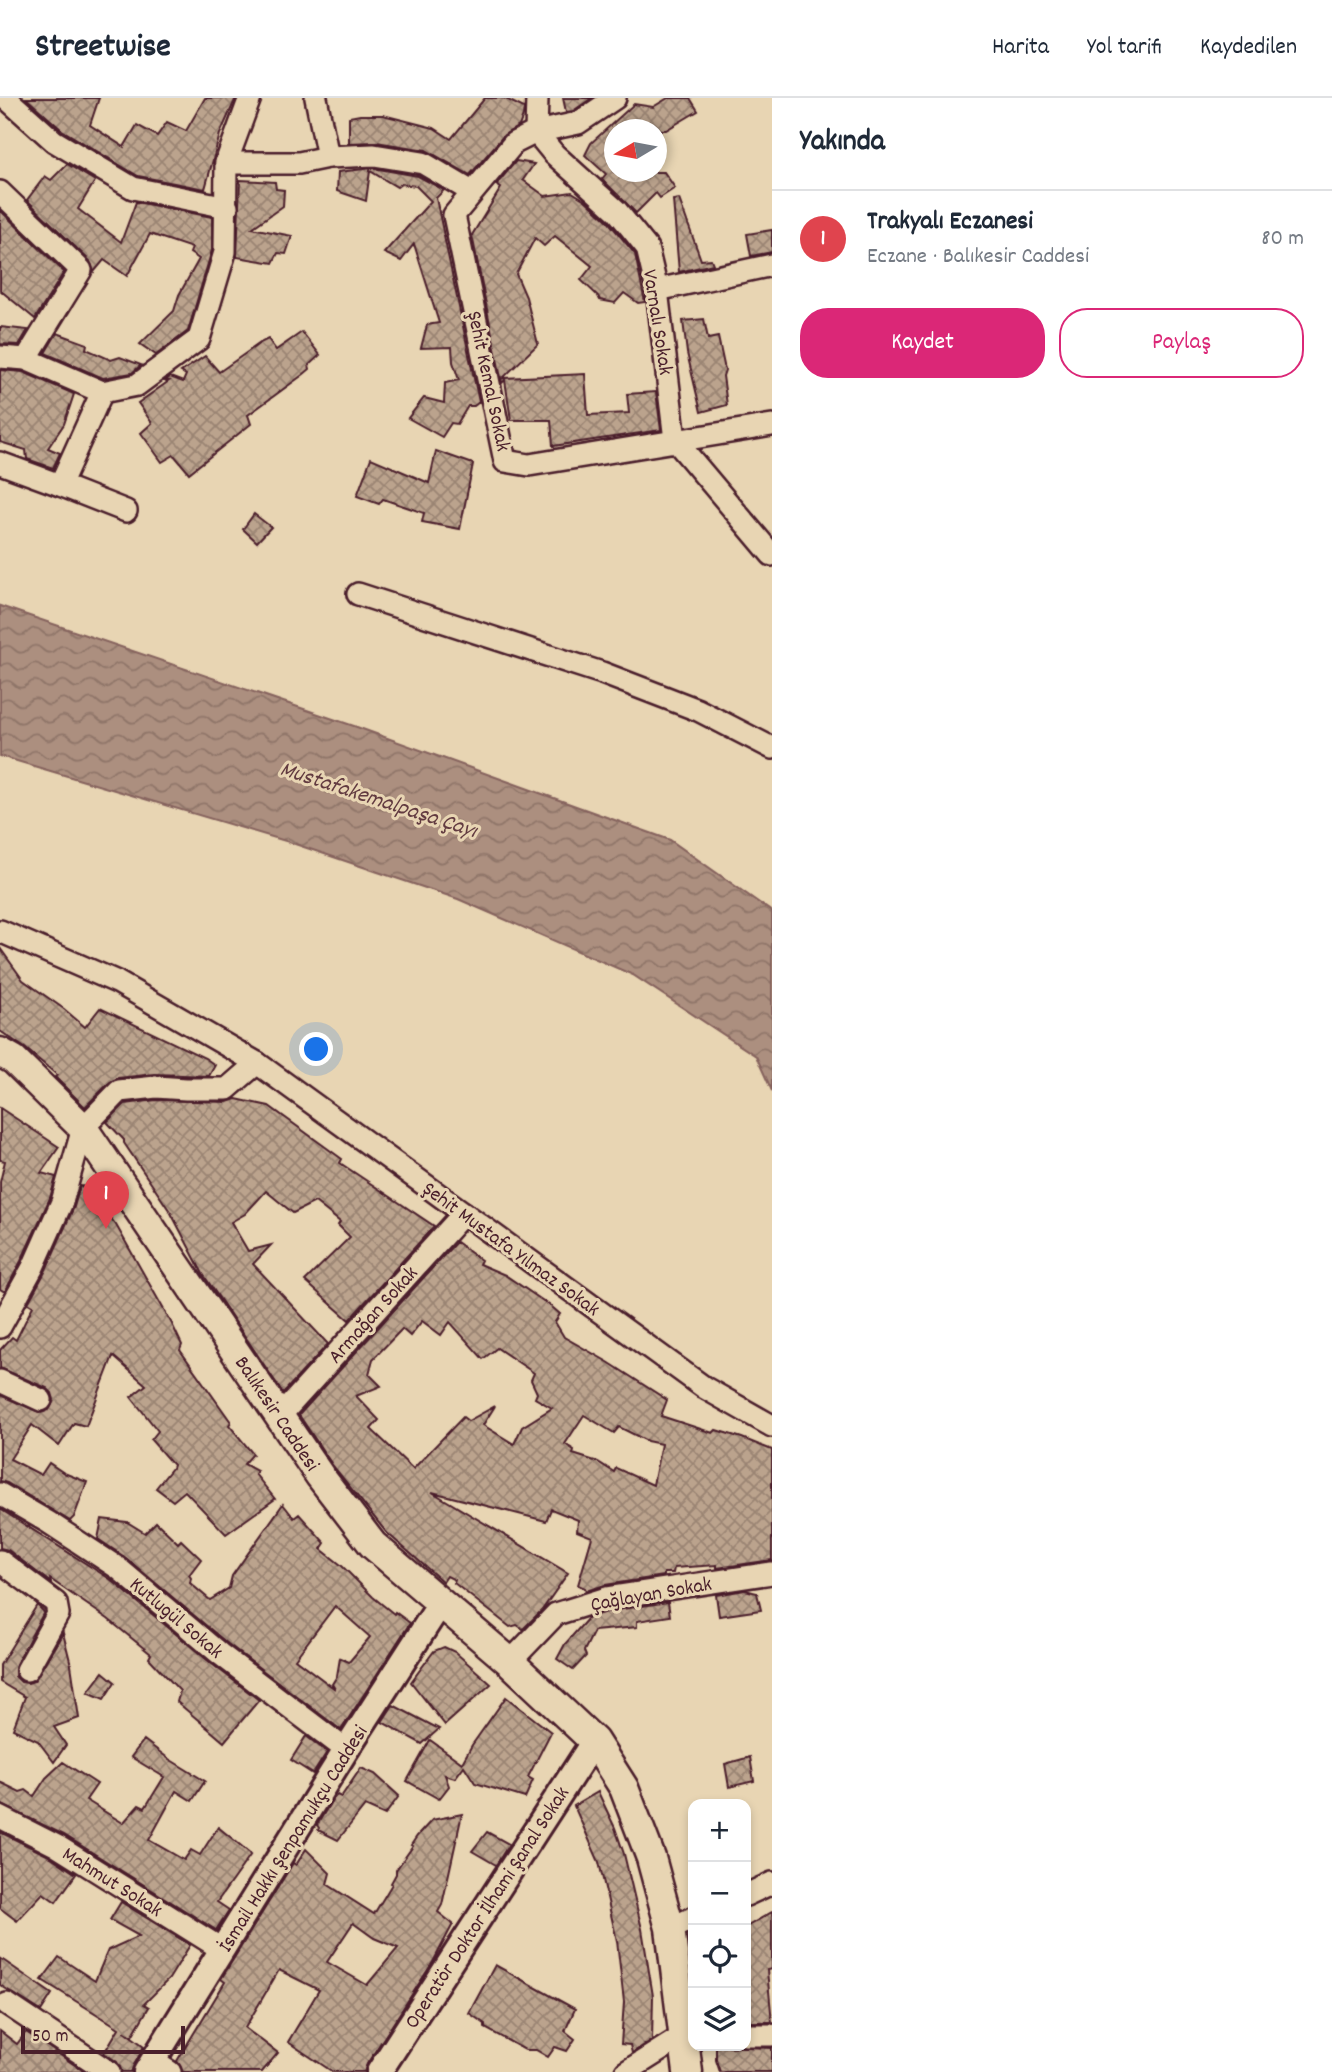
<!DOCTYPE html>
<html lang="tr">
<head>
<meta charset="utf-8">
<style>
	body { margin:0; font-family:Dekko,sans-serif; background:#f2f2f3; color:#1f2937 }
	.controls { position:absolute; right:21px; bottom:21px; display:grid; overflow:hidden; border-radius:14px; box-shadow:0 4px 10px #0003 }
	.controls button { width:63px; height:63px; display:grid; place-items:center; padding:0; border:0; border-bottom:2px solid #e0e1e3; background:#fff; color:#1f2937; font:35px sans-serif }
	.compass { position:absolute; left:604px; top:21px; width:63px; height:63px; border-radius:50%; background:#fff; box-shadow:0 4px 10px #0003; rotate:260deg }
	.scale { position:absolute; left:21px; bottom:18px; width:164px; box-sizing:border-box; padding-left:7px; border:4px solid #4a1f2b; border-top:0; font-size:19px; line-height:24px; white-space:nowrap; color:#4a1f2b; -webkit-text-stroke:5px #e8d5b3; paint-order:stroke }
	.you { position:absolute; left:317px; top:952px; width:24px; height:24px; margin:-18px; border:5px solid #fff; border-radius:50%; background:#1a73e8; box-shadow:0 0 0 10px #1a73e833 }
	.badge { display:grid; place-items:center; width:46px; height:46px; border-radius:50%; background:#db2777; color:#fff; font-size:23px; font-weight:700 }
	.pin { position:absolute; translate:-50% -58px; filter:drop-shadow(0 2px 4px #0008) }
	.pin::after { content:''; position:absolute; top:37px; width:24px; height:21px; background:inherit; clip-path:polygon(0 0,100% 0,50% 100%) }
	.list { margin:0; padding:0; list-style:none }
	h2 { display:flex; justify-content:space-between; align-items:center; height:91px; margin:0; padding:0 28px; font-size:30px }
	h2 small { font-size:23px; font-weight:400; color:#747a83 }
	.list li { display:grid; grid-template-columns:46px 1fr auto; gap:21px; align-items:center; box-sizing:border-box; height:98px; padding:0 28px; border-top:2px solid #e0e1e3 }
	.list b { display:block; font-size:26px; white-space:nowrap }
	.list p { margin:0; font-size:23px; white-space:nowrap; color:#747a83 }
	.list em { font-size:23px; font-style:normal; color:#747a83 }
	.actions { display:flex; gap:14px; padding:21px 28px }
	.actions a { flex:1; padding:16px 0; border:2px solid #db2777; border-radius:28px; text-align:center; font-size:24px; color:#db2777 }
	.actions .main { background:#db2777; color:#fff }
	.icon { flex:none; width:38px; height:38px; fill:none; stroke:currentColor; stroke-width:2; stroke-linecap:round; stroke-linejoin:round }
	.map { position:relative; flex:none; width:772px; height:1974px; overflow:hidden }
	header { display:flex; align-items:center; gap:42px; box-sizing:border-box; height:98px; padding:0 35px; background:#fff; border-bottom:2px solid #e0e1e3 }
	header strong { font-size:33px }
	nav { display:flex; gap:38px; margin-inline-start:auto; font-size:24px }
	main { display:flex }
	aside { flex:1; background:#fff }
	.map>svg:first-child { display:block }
</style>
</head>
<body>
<header>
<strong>Streetwise</strong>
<nav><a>Harita</a><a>Yol tarifi</a><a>Kaydedilen</a></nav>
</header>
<main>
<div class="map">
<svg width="772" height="1974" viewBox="0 0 772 1974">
	<defs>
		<pattern id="water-waves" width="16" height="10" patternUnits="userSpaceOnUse" patternTransform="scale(1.75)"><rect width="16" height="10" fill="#ac8f7f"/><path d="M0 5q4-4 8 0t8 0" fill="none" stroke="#8e7468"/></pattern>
		<pattern id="building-cross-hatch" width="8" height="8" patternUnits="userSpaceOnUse" patternTransform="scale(1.75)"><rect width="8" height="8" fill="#bba38d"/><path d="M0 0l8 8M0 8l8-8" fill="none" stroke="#9a8473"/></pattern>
	</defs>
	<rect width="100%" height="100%" fill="#e8d5b3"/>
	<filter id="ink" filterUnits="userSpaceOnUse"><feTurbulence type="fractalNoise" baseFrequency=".0143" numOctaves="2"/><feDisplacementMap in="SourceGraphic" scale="14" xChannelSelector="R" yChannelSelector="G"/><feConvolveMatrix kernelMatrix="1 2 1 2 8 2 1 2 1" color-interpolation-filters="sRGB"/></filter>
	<g filter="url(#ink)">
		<path fill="url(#water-waves)" stroke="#85625d" stroke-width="2" d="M 0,508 L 354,628 L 670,742 L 772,814 L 772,993 L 756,958 L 633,877 L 458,801 L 289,744 L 0,658 Z"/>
		<g fill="url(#building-cross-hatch)" stroke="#4a1f2b" stroke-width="2" fill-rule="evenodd">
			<path d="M 26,0 L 99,0 L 90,27 L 124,49 L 137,27 L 157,38 L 167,24 L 186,33 L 205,0 L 236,0 L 220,36 L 205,91 L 138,78 L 62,32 Z"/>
			<path d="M 485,0 L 504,0 L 524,10 L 523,18 L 519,28 L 504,37 L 470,77 L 426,52 L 376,44 L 349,45 L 349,19 L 360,17 L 383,17 L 434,30 L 451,41 Z"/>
			<path d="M 563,0 L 592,0 L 573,13 L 566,14 Z"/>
			<path d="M 668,0 L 690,0 L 698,13 L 666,32 L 614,32 L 614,74 L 664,74 L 675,90 L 660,100 L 656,95 L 636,115 L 602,81 L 606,76 L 585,57 L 591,45 L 634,6 L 653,9 Z"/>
			<path d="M 516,63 L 534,66 L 523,82 L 545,98 L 572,94 L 585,102 L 607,122 L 635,156 L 645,204 L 638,205 L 624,195 L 615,205 L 600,202 L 598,198 L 581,182 L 592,168 L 555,138 L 544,148 L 535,140 L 516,176 L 526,199 L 538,246 L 503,280 L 585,276 L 588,317 L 629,315 L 627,296 L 656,294 L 661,332 L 553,348 L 551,322 L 511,322 L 505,282 L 502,285 L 472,137 L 501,90 L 496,87 Z"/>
			<path d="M 67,66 L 95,83 L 78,111 L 121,144 L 136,104 L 212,119 L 212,152 L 188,233 L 156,257 L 140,246 L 174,213 L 179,197 L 199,161 L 190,155 L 192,150 L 150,136 L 127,178 L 104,162 L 94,174 L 90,163 L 27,102 L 45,78 L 51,82 Z"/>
			<path d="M 373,70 L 418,78 L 444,92 L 436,100 L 479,304 L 474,308 L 468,308 L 457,326 L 451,325 L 442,339 L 408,320 L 424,300 L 444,305 L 445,285 L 459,282 L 453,264 L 452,249 L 421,250 L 427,227 L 439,225 L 414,146 L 401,163 L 384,155 L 431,103 L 416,88 L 401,86 L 397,89 L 370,73 L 366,103 L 337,93 L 338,74 Z"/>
			<path d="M 240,82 L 275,84 L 276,91 L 284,92 L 283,108 L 252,130 L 292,138 L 286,156 L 278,155 L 273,165 L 237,159 Z"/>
			<path d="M 679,101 L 701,162 L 711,161 L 713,166 L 679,174 L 673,102 Z"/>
			<path d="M 0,112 L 64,174 L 35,221 L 0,192 Z"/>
			<path d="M 772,132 L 772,154 L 751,158 L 747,136 Z"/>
			<path d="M 704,221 L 708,241 L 718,239 L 725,272 L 723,278 L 727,307 L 701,314 L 687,255 L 683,223 Z"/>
			<path d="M 0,229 L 28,232 L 19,247 L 0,246 Z"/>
			<path d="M 302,234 L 320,257 L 309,267 L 310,271 L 304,276 L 248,317 L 251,326 L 189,375 L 174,357 L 162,364 L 141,335 L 152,325 L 138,305 L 169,283 L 165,283 L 170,279 L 183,284 L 186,277 L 181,274 L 205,258 L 219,274 L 260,245 L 268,241 L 276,252 Z"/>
			<path d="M 57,235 L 87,246 L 86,251 L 111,262 L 120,259 L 141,267 L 132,275 L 103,280 L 45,255 Z"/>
			<path d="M 0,272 L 23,274 L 74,296 L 64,326 L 48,350 L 60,355 L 53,370 L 27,361 L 26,352 L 0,344 Z"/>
			<path d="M 436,353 L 473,366 L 460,431 L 422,424 L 424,415 L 383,401 L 379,406 L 357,398 L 371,360 L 429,385 Z"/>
			<path d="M 254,416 L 271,429 L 257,444 L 243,431 Z"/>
			<path d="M 0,850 L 23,882 L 64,911 L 85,929 L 100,910 L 205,960 L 215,967 L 209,978 L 155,976 L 118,980 L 110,984 L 85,1009 L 55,979 L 57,977 L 25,950 L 0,933 Z"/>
			<path d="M 236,1001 L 269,1008 L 342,1061 L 340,1065 L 434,1128 L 349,1222 L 305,1183 L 350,1139 L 338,1127 L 340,1124 L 315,1104 L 293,1115 L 266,1093 L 245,1116 L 231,1124 L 248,1153 L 271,1147 L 253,1166 L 328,1246 L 283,1295 L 203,1176 L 171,1115 L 124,1045 L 124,1042 L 107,1024 L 125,1006 L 156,1002 L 227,1004 Z"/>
			<path d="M 0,1010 L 59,1049 L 41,1075 L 56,1079 L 50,1100 L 21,1163 L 5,1194 L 0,1191 L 0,1084 L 5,1063 L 0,1062 Z"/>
			<path d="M 80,1088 L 86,1089 L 116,1127 L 172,1226 L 182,1247 L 180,1252 L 231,1324 L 229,1327 L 253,1356 L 244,1366 L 257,1373 L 255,1376 L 275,1401 L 226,1436 L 185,1393 L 173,1403 L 156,1390 L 172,1370 L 173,1367 L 151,1342 L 158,1333 L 131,1299 L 146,1287 L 113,1258 L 86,1328 L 74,1325 L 59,1348 L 32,1327 L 10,1361 L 41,1377 L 49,1365 L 64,1375 L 87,1384 L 74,1419 L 70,1423 L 7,1385 L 0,1383 L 0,1297 L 41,1315 L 49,1312 L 54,1302 L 52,1295 L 47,1290 L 0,1270 L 0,1252 L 12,1239 L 16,1242 L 33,1208 L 28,1205 L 45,1174 L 74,1109 Z"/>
			<path d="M 456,1144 L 481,1162 L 479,1166 L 505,1177 L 552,1209 L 560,1216 L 555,1224 L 564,1239 L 608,1264 L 667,1302 L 661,1318 L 713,1335 L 716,1332 L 742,1340 L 772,1352 L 772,1462 L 717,1470 L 717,1467 L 674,1470 L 673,1475 L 664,1475 L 664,1478 L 605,1487 L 586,1493 L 585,1490 L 578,1487 L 592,1439 L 577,1433 L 578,1422 L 551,1411 L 546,1423 L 432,1394 L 568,1475 L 542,1512 L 523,1531 L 517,1527 L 510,1529 L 454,1485 L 455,1482 L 447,1478 L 443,1484 L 386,1434 L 333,1368 L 299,1317 ZM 422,1223 L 441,1237 L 450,1224 L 483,1261 L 497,1250 L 534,1275 L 531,1282 L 537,1295 L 535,1300 L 552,1310 L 522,1329 L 514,1346 L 483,1327 L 495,1308 L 468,1323 L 463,1319 L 413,1371 L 371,1331 L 379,1322 L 356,1298 L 381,1288 L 369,1276 L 373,1261 L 402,1231 L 410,1238 ZM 584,1317 L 614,1335 L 619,1329 L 647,1343 L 661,1346 L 653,1387 L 616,1370 L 614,1374 L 598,1364 L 573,1356 L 574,1352 L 565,1346 Z"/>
			<path d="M 283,1406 L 294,1420 L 299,1416 L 325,1445 L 321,1451 L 341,1467 L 373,1499 L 394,1516 L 395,1514 L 410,1525 L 341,1632 L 228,1546 L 126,1460 L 98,1441 L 102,1421 L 127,1424 L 145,1435 L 156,1424 L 178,1445 L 181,1442 L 201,1461 L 189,1477 L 191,1480 L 190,1485 L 210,1502 L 229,1490 L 232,1478 ZM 335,1508 L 370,1539 L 349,1564 L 340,1560 L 337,1578 L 332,1586 L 335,1591 L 295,1561 Z"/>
			<path d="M 0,1411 L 110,1481 L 212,1566 L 259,1602 L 224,1644 L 177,1604 L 180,1593 L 149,1560 L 151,1556 L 108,1521 L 50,1481 L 51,1485 L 8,1452 L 0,1450 Z"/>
			<path d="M 745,1492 L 757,1495 L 761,1512 L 719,1518 L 716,1497 Z"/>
			<path d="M 668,1504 L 670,1518 L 637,1523 L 637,1529 L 594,1533 L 584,1553 L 586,1558 L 573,1572 L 557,1561 L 565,1546 L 589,1519 L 610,1513 Z"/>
			<path d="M 37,1507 L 44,1514 L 16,1566 L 15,1578 L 21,1584 L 28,1585 L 34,1583 L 63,1535 L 71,1567 L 79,1620 L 54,1629 L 66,1647 L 54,1664 L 38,1643 L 13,1631 L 25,1599 L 0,1584 L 0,1567 Z"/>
			<path d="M 444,1549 L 455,1554 L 491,1586 L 445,1627 L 411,1584 L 434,1553 Z"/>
			<path d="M 103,1574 L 115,1584 L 104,1601 L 88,1594 Z"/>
			<path d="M 506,1599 L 551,1634 L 528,1679 L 533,1682 L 525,1700 L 475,1685 L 464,1668 L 455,1680 L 445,1677 L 449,1688 L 439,1701 L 407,1683 L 430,1642 L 462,1665 L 472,1647 Z"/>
			<path d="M 393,1607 L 439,1631 L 422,1646 L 382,1624 Z"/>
			<path d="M 306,1638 L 327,1654 L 313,1676 L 291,1662 Z"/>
			<path d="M 144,1642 L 169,1661 L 205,1683 L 192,1703 L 176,1693 L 149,1742 L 184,1762 L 191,1752 L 200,1757 L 218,1729 L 251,1756 L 217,1804 L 229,1812 L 216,1832 L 64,1737 L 0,1706 L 0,1684 L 20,1694 L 26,1692 L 34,1698 L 46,1680 L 63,1664 L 97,1686 L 86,1702 L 123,1725 L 139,1707 L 145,1710 L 164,1679 L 131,1659 Z"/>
			<path d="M 750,1659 L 754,1683 L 729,1689 L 725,1666 Z"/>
			<path d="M 361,1670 L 375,1676 L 399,1698 L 385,1717 L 365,1708 L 338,1742 L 318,1732 L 319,1730 L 317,1727 L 332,1702 L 337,1697 L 341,1699 Z"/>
			<path d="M 598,1694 L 615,1730 L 624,1756 L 642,1831 L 653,1898 L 652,1942 L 632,1955 L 630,1947 L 621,1946 L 624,1904 L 617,1843 L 599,1764 L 574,1708 Z"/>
			<path d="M 462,1716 L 442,1807 L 438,1814 L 453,1826 L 433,1864 L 367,1966 L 364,1974 L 333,1974 L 288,1944 L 319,1892 L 279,1872 L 245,1930 L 278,1955 L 262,1974 L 183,1974 L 177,1963 L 225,1884 L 221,1881 L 293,1765 L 296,1767 L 306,1751 L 330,1775 L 327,1786 L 374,1816 L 392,1786 L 391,1785 L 396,1776 L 396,1772 L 413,1748 L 411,1747 L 417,1738 L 432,1722 ZM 353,1825 L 374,1840 L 398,1850 L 367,1887 L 327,1864 Z"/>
			<path d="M 0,1734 L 51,1759 L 76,1776 L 56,1804 L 43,1795 L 17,1823 L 0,1810 Z"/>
			<path d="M 487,1734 L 509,1746 L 496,1767 L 472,1753 Z"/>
			<path d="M 121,1804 L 190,1847 L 169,1881 L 144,1906 L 149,1909 L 132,1938 L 124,1933 L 144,1948 L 131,1974 L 122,1974 L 117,1964 L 104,1955 L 119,1930 L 42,1882 L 59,1859 L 95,1883 L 108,1852 L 139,1838 L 110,1822 Z"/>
			<path d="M 772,1814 L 772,1871 L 767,1872 L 772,1924 L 749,1924 L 746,1883 L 746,1829 Z"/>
			<path d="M 0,1860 L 52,1896 L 41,1913 L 0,1887 Z"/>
			<path d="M 495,1867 L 575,1911 L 565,1933 L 575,1941 L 567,1953 L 555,1949 L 548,1959 L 536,1952 L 525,1952 L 485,1930 L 485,1926 L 469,1915 Z"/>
			<path d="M 0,1933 L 17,1946 L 26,1934 L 85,1974 L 0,1974 Z"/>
			<path d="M 716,1948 L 772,1950 L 772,1974 L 720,1974 L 716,1962 Z"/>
		</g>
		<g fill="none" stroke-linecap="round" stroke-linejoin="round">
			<defs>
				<g id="minor">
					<path d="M 6,0 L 54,43 L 133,90 L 227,109"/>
					<path d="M 316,0 L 328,59"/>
					<path d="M 537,0 L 536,34 L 554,56 L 617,113 L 647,150 L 657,192 L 675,342 L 772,457"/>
					<path d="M 615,0 L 578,25 L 536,34 L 514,45 L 454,117 L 505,363 L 529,367 L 772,327"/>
					<path d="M 226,65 L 299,65 L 328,59 L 374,57 L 423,65 L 472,94"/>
					<path d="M 0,94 L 81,172 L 26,261"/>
					<path d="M 657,192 L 772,167"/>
					<path d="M 0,259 L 26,261 L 102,294 L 137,287 L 199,241 L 225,154 L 226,65 L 250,0"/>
					<path d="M 0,365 L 60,387 L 102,294"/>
					<path d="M 60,387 L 126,413"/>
					<path d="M 358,496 L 602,575 L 698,612 L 772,650"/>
					<path d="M 0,833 L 117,884 L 257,965 L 705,1290 L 772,1328"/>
					<path d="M 0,1229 L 33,1169 L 62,1104 L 83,1030 L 119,993 L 156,989 L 186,991 L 227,991 L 257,965"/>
					<path d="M 0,1283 L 41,1302"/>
					<path d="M 280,1318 L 464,1115"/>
					<path d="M 0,1396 L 48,1424 L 118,1470 L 220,1556 L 346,1652"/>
					<path d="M 0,1463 L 56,1505 L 58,1516 L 27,1572"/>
					<path d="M 510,1564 L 556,1516 L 607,1500 L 772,1475"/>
					<path d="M 0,1719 L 57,1748 L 223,1852"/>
					<path d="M 746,1797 L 772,1785"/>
					<path d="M 670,1830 L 693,1820"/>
					<path d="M 7,1906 L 109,1974"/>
					<path d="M 746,1937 L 772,1937"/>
					<path d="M 153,1963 L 170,1974"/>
					<path d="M 626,1974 L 683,1938 L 693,1938"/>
				</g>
				<g id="tertiary">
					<path d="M 146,1974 L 346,1652 L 440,1506"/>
					<path d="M 379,1974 L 594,1643"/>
				</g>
				<path id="secondary" d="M 0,954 L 14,962 L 83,1030 L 320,1378 L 373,1447 L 510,1564 L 594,1643 L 624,1690 L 651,1760 L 670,1830 L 688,1974"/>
			</defs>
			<use href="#minor" stroke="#4a1f2b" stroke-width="26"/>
			<use href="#tertiary" stroke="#4a1f2b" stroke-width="30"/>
			<use href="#secondary" stroke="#4a1f2b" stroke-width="33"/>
			<use href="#minor" stroke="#e8d5b3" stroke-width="21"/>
			<use href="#tertiary" stroke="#e8d5b3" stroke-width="24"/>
			<use href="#secondary" stroke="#e8d5b3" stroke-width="28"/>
		</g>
	</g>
	<g text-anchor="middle" stroke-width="6" stroke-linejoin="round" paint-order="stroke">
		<g font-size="21" fill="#4a1f2b" stroke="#e8d5b3">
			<text transform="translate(659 224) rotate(81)" y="7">Varnalı Sokak</text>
			<text transform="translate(490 283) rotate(78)" y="7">Şehit Kemal Sokak</text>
			<text transform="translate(512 1150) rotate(36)" y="7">Şehit Mustafa Yılmaz Sokak</text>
			<text transform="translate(372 1216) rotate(-48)" y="7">Armağan Sokak</text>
			<text transform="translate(278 1315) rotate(56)" y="7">Balıkesir Caddesi</text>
			<text transform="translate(651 1495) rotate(-10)" y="7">Çağlayan Sokak</text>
			<text transform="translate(177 1519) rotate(40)" y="7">Kutlugül Sokak</text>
			<text transform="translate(292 1740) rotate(-58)" y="7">İsmail Hakkı Şenpamukçu Caddesi</text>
			<text transform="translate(113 1783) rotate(32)" y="7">Mahmut Sokak</text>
			<text transform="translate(486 1809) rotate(-57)" y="7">Operatör Doktor İlhami Şanal Sokak</text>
		</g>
		<g font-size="23" font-style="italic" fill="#623b40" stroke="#e8d5b3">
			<text transform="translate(379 700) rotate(18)" y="8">Mustafakemalpaşa Çayı</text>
		</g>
	</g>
</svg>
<div class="controls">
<button>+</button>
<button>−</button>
<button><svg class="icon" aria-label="locate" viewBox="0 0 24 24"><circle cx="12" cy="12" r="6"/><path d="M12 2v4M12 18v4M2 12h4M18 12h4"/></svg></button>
<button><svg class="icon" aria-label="layers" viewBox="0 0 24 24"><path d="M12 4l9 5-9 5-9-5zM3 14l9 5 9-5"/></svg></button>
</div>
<svg class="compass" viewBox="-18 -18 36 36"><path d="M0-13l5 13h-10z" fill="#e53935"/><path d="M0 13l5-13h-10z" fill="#747a83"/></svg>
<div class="scale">50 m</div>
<div class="you"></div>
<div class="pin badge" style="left:106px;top:1131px;background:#e0444e">1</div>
</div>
<aside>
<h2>Yakında<small></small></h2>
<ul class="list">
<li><span class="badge" style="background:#e0444e">1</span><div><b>Trakyalı Eczanesi</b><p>Eczane · Balıkesir Caddesi</p></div><em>80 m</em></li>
</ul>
<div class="actions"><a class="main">Kaydet</a><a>Paylaş</a></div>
</aside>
</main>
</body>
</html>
